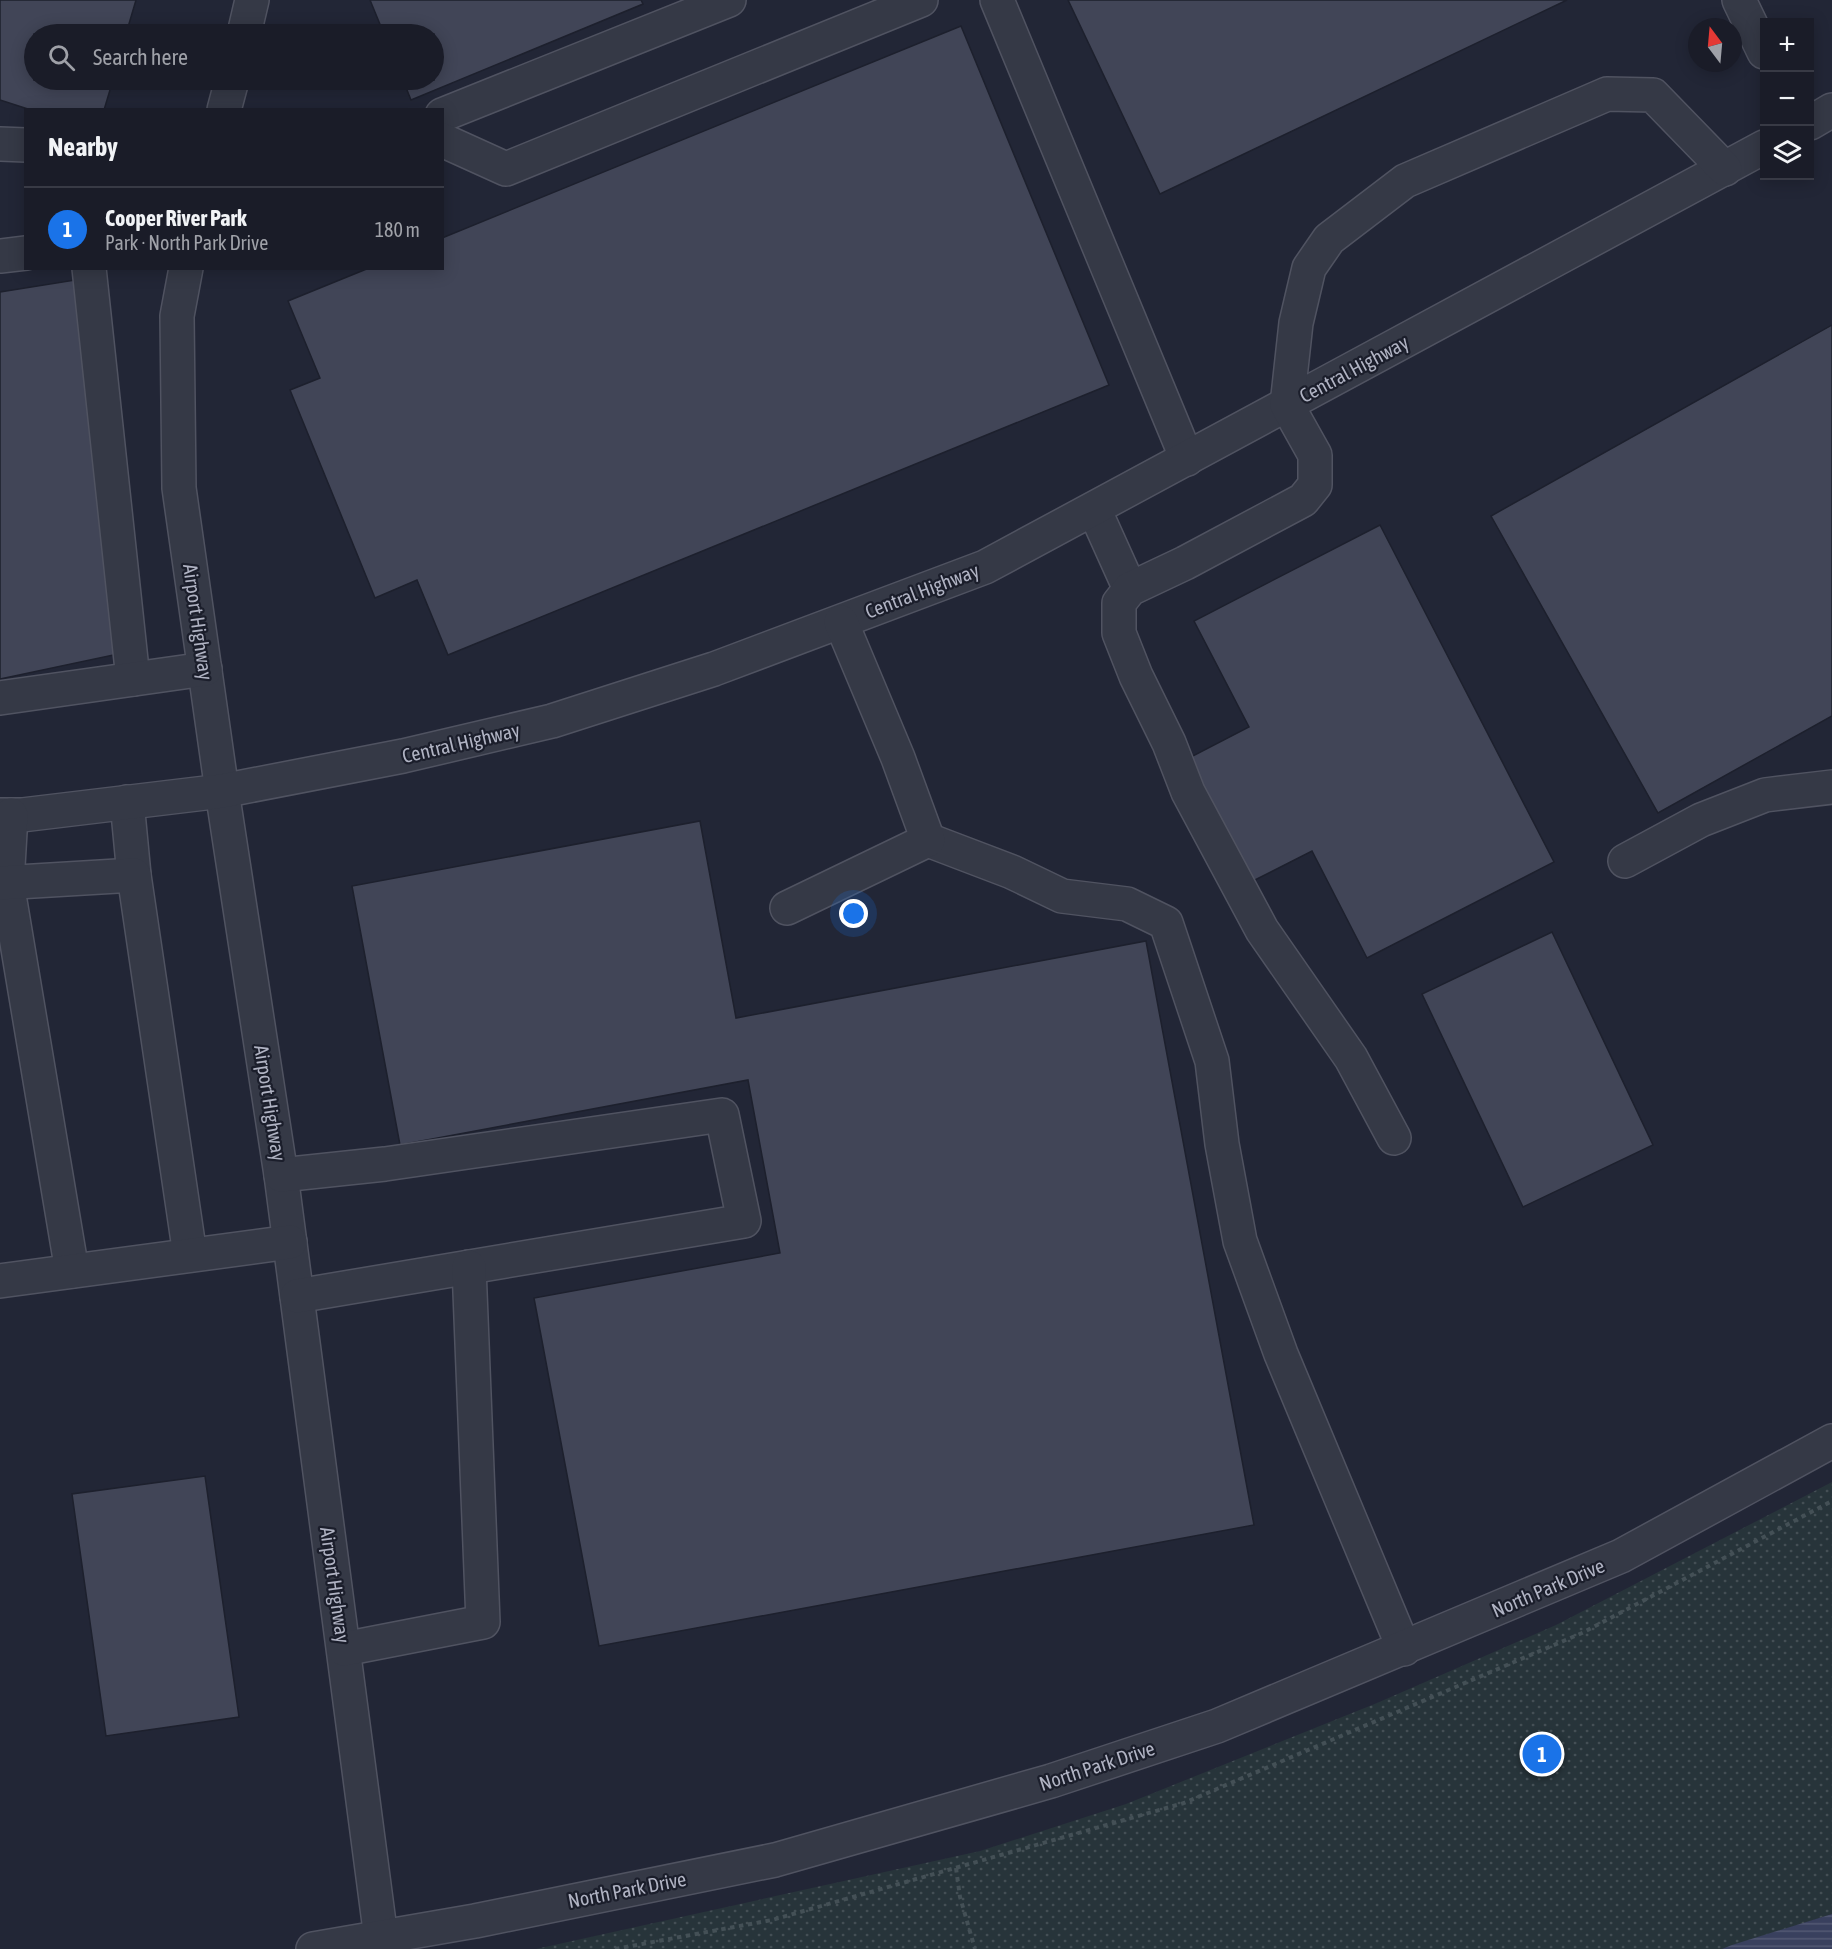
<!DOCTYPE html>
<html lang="en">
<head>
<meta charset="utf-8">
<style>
	body { margin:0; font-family:"Asap Condensed",sans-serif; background:#232530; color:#f1f3f6 }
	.controls { position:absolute; right:18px; top:18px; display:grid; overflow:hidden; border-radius:0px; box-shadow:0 3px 15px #0003 }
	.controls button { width:54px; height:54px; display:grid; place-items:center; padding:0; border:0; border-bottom:2px solid #383a45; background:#1a1c28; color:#f1f3f6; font:30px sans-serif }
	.compass { position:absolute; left:1688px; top:18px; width:54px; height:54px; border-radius:50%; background:#1a1c28; box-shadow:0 3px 15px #0003; rotate:344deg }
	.you { position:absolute; left:854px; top:914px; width:21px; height:21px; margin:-15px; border:4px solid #fff; border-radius:50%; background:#1a73e8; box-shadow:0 0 0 9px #1a73e833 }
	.badge { display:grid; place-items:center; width:39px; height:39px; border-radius:50%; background:#1a73e8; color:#fff; font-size:20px; font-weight:700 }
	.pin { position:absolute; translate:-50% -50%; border:3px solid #fff; box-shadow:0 2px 6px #0006 }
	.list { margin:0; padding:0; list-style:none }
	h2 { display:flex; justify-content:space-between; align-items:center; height:78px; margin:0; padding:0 24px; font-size:26px }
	h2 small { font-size:20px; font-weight:400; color:#9fa1a8 }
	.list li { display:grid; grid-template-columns:39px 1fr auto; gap:18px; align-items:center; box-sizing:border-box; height:84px; padding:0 24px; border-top:2px solid #383a45 }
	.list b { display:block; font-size:22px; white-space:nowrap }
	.list p { margin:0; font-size:20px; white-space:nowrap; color:#9fa1a8 }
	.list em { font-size:20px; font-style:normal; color:#9fa1a8 }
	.icon { flex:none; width:33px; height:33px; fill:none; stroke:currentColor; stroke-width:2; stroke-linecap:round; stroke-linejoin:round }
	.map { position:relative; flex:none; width:1832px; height:1949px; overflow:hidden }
	.search { position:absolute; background:#1a1c28; box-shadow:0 3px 15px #0003; left:24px; top:24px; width:420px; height:66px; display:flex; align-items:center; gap:15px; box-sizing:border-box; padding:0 21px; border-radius:33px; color:#9fa1a8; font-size:22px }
	.panel { position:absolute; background:#1a1c28; box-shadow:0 3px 15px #0003; left:24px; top:108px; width:420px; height:162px; border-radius:0px }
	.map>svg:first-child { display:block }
</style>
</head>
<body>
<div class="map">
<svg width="1832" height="1949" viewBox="0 0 1832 1949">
	<defs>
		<pattern id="park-dots" width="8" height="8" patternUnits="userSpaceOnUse" patternTransform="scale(1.5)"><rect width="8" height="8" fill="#27343a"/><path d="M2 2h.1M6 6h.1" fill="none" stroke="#444f55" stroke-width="1.8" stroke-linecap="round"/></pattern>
		<pattern id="water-rules" width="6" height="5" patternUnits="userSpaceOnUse" patternTransform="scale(1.5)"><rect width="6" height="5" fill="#39405e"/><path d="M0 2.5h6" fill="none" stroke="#535973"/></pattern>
	</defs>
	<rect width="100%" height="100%" fill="#222636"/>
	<path fill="url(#park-dots)" d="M 1832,1482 L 1832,1914 L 1722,1949 L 536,1949 L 980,1851 L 1126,1804 L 1377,1703 L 1556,1625 Z"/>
	<path fill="url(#water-rules)" d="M 1832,1914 L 1832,1949 L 1722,1949 L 1732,1945 Z"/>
	<g fill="#414557" stroke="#1d202d" stroke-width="1.5">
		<path d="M 0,0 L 136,0 L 126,34 L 34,34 L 34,80 L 113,80 L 104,110 L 31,110 L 0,100 Z"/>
		<path d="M 370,0 L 641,0 L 643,4 L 411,100 L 403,80 L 434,80 L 434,34 L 384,34 Z"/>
		<path d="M 1068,0 L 1567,0 L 1160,194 Z"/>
		<path d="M 961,26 L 1109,385 L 448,655 L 417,580 L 375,598 L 290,390 L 320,378 L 288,301 L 369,268 L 442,268 L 442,238 Z"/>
		<path d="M 75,280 L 123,653 L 0,679 L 0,292 Z"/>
		<path d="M 1832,325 L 1832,716 L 1658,813 L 1491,516 Z"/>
		<path d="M 1380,525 L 1554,862 L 1367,958 L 1312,851 L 1247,884 L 1183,761 L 1249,727 L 1194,621 Z"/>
		<path d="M 700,821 L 736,1018 L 1146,941 L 1254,1525 L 599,1646 L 534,1298 L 780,1253 L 748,1080 L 400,1145 L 352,886 Z"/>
		<path d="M 1552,932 L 1653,1145 L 1523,1207 L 1422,994 Z"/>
		<path d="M 205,1476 L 239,1717 L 106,1736 L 72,1494 Z"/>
	</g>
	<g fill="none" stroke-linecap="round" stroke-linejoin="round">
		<defs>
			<g id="minor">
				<path d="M 997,0 L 1187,459"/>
				<path d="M 1739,0 L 1764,52"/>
				<path d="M 244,34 L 252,0"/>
				<path d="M 224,110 L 232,80"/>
				<path d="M 442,115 L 729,0"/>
				<path d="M 1810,123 L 1832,110"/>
				<path d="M 442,140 L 506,169 L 921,0"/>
				<path d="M 0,144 L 26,145"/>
				<path d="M 0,256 L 26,253"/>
				<path d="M 89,268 L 133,679"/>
				<path d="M 186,268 L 177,316 L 179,488 L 222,791 L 281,1175 L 381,1938"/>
				<path d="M 1094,509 L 1130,589"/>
				<path d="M 0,698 L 205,669"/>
				<path d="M 127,802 L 134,875"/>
				<path d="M 0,815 L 22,815 L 222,791 L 403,756 L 552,721 L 714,669 L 985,567 L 1764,147"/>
				<path d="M 11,815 L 7,883 L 72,1271"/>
				<path d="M 928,840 L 1012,872 L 1062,896 L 1127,904 L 1166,923 L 1212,1061 L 1222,1144 L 1240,1241 L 1281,1354 L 1404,1649"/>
				<path d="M 1625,861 L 1701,820 L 1765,795 L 1832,787"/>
				<path d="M 0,883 L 134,875 L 190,1255"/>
				<path d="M 787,908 L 928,840 L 898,758 L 841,622"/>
				<path d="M 1394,1138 L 1351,1058 L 1262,930 L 1188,792 L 1169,743 L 1136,676 L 1119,633 L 1119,603 L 1130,589 L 1185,563 L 1303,500 L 1315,485 L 1315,455 L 1287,405 L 1296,323 L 1309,268 L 1329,239 L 1405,181 L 1607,94 L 1653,95 L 1725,169"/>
				<path d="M 281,1175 L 385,1164 L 722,1115 L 744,1221 L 297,1296"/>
				<path d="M 0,1281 L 290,1242"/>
				<path d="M 344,1649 L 483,1622 L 469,1267"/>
				<path d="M 313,1949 L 475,1921 L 775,1860 L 1051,1781 L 1217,1726 L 1621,1556 L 1832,1441"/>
			</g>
		</defs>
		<use href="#minor" stroke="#505361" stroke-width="36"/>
		<g stroke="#445056" stroke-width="4" stroke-dasharray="4.5 4.5" stroke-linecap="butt">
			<path d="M 956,1868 L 960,1897 L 975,1949"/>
			<path d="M 615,1949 L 772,1920 L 1184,1803 L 1582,1633 L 1832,1501"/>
		</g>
		<use href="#minor" stroke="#353946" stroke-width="33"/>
	</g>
	<g text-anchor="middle" stroke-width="4.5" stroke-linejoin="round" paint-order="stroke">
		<g font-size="20" fill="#b0b3c3" stroke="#1b1e2b">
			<text transform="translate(1354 369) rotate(-28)" y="7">Central Highway</text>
			<text transform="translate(922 591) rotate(-21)" y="7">Central Highway</text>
			<text transform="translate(198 622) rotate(82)" y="7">Airport Highway</text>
			<text transform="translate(461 743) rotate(-13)" y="7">Central Highway</text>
			<text transform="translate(270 1103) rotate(81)" y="7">Airport Highway</text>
			<text transform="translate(335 1585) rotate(82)" y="7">Airport Highway</text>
			<text transform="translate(1548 1588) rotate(-23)" y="7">North Park Drive</text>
			<text transform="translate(1097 1766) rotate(-18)" y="7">North Park Drive</text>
			<text transform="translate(627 1890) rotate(-11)" y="7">North Park Drive</text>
		</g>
	</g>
</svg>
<div class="controls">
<button>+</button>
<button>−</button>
<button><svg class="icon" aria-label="layers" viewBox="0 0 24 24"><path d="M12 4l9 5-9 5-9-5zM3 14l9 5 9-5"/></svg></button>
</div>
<svg class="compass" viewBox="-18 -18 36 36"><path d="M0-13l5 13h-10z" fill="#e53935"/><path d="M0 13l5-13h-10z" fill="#9fa1a8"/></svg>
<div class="you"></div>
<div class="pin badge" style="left:1542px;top:1754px">1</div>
<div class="search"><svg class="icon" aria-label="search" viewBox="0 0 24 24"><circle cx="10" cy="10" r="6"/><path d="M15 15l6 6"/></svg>Search here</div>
<section class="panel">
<h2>Nearby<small></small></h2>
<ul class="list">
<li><span class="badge">1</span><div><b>Cooper River Park</b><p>Park · North Park Drive</p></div><em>180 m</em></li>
</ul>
</section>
</div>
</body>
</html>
